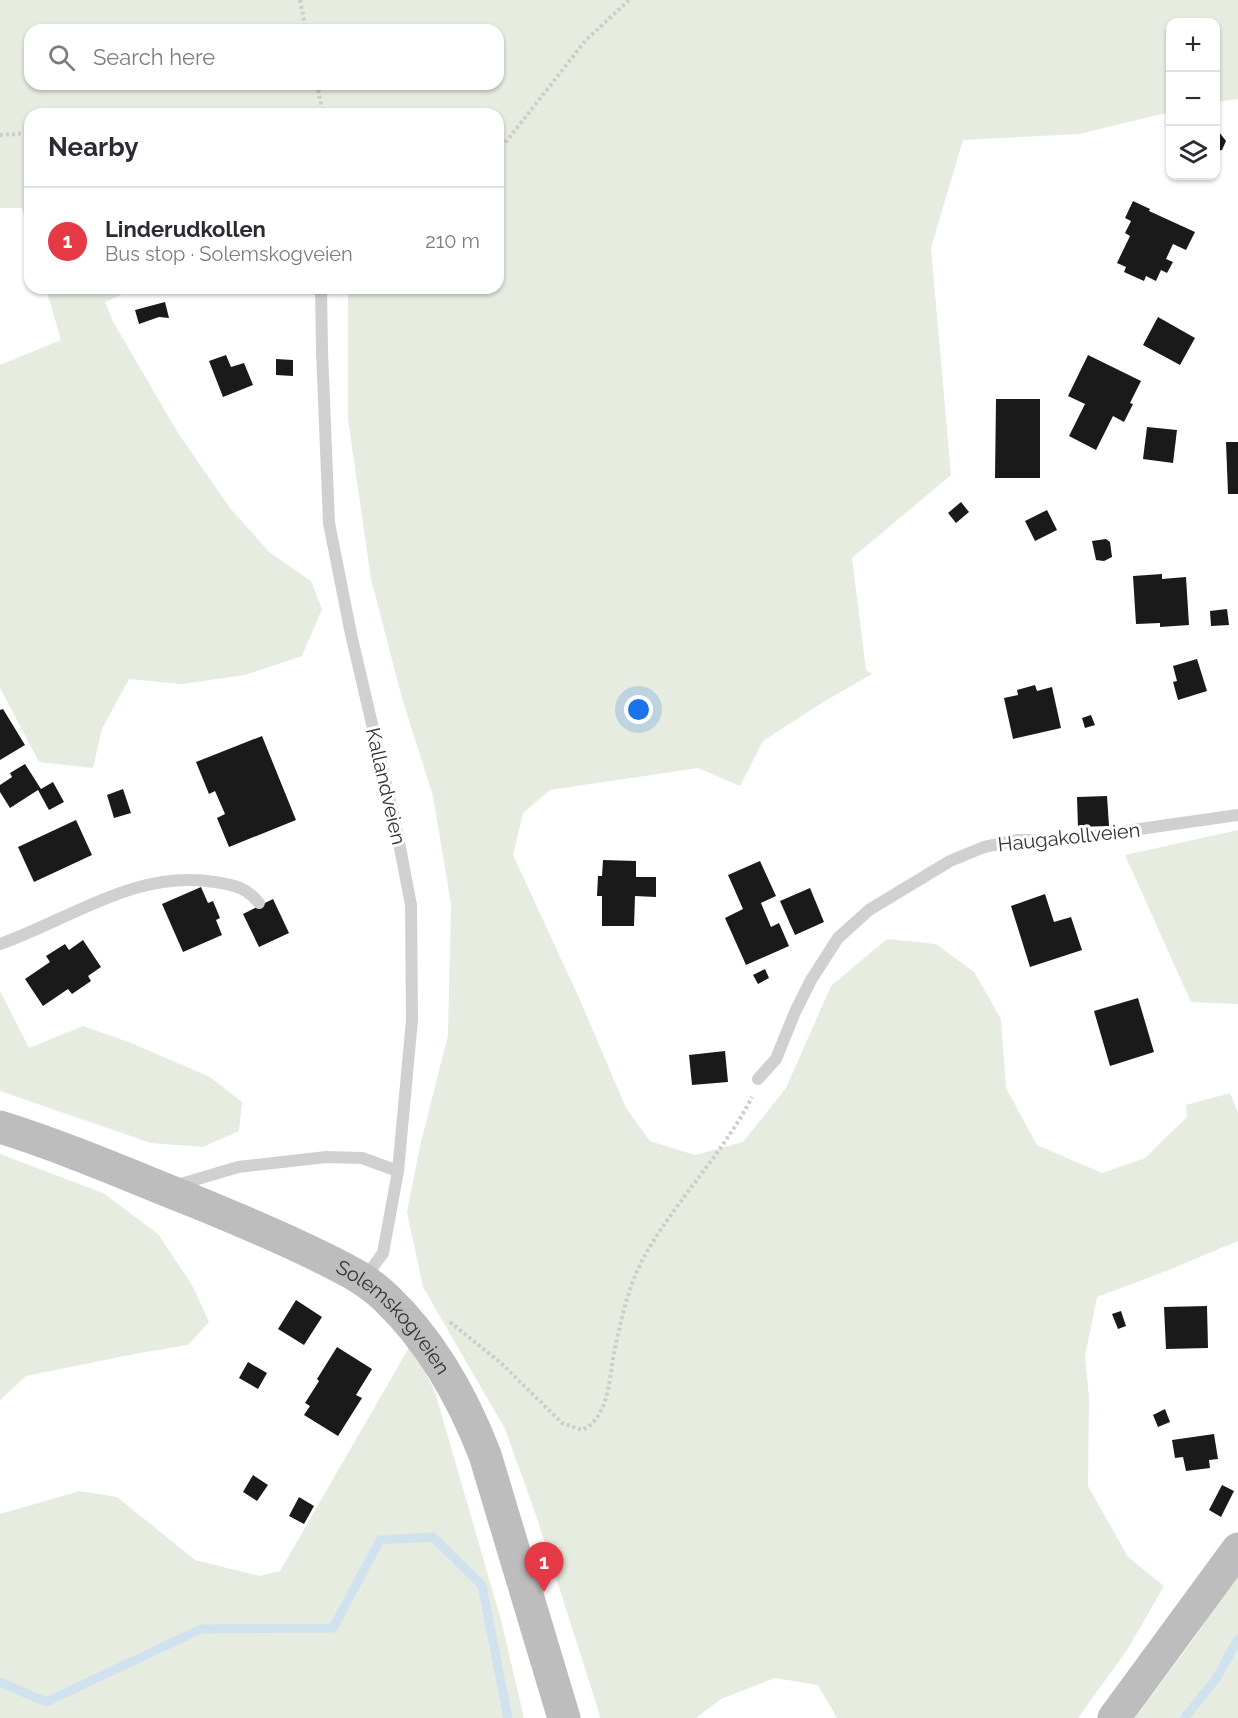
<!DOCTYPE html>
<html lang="en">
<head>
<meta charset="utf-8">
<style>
	body { margin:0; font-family:Raleway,sans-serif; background:#f7f7f7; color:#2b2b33 }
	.controls { position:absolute; right:18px; top:18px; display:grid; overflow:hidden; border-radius:12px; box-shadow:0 2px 4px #0004 }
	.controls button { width:54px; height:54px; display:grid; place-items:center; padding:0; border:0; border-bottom:2px solid #e1e1e2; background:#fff; color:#2b2b33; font:30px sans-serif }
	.you { position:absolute; left:639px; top:710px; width:21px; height:21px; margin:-15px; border:4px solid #fff; border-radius:50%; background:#1a73e8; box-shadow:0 0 0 9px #1a73e833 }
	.badge { display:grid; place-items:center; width:39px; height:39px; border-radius:50%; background:#e63946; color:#fff; font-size:20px; font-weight:700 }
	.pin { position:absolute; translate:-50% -50px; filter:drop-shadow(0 2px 3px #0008) }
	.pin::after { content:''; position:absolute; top:32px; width:21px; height:18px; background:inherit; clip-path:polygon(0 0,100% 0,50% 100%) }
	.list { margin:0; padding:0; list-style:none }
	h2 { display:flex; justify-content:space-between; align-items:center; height:78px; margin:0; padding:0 24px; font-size:26px }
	h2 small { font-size:20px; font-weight:400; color:#7c7c81 }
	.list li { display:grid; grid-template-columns:39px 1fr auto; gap:18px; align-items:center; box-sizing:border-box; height:108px; padding:0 24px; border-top:2px solid #e1e1e2 }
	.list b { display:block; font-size:22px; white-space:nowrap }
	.list p { margin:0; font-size:20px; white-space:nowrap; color:#7c7c81 }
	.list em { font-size:20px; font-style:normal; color:#7c7c81 }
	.icon { flex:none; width:33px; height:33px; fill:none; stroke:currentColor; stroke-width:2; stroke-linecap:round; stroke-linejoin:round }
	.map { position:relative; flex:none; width:1238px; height:1718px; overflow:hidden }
	.search { position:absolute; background:#fff; box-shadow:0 2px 4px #0004; left:24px; top:24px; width:480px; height:66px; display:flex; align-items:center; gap:15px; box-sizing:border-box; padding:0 21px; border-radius:18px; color:#7c7c81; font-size:22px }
	.panel { position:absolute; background:#fff; box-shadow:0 2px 4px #0004; left:24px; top:108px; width:480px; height:186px; border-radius:18px }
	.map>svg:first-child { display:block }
</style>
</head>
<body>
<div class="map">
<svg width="1238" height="1718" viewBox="0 0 1238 1718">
	<rect width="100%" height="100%" fill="#fff"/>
	<g fill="#e6ecdf" fill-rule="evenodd">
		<path d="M 0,0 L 1238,0 L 1238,99 L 1216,102 L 1216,22 L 1170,22 L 1170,112 L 1079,134 L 963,140 L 931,248 L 951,475 L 852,558 L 866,670 L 872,674 L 820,704 L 763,741 L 740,786 L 698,768 L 550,790 L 523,813 L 513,855 L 580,1000 L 626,1108 L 650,1141 L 695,1155 L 743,1142 L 786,1088 L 831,986 L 887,939 L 936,944 L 974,972 L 1001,1019 L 1006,1088 L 1037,1145 L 1102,1173 L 1145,1158 L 1187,1117 L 1186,1105 L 1230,1093 L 1238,1113 L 1238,1241 L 1166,1271 L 1097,1297 L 1085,1356 L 1089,1398 L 1088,1486 L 1128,1557 L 1164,1586 L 1127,1650 L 1078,1718 L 837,1718 L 818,1685 L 775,1678 L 721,1699 L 696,1718 L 600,1718 L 597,1706 L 536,1515 L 505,1429 L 423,1287 L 407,1212 L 420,1146 L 448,1035 L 451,904 L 433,796 L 402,698 L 371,579 L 348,419 L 348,288 L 498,288 L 498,114 L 30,114 L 30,235 L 22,208 L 0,208 ZM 30,30 L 498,30 L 498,84 L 30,84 Z"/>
		<path d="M 46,288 L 135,288 L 105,302 L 112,320 L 178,433 L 230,508 L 269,552 L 311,581 L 322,609 L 302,656 L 245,675 L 182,684 L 129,679 L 102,729 L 93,768 L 39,762 L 0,688 L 0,365 L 61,340 Z"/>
		<path d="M 1238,830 L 1238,1004 L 1191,1002 L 1125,855 Z"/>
		<path d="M 0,991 L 29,1048 L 83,1026 L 131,1043 L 210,1077 L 242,1102 L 239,1131 L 203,1147 L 151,1143 L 0,1091 Z"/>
		<path d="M 0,1154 L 103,1193 L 158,1234 L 192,1285 L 209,1322 L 188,1345 L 129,1355 L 26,1376 L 0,1400 Z"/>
		<path d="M 411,1344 L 435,1392 L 501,1620 L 524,1718 L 0,1718 L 0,1514 L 80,1491 L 117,1497 L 195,1560 L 259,1576 L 280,1571 Z"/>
		<path d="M 1238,1573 L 1238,1718 L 1135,1718 L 1195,1637 Z"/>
	</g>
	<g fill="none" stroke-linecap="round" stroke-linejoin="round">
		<g stroke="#cfe2ee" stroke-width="9">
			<path d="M 0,1682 L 46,1702 L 201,1629 L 333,1628 L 380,1540 L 433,1537 L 482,1585 L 508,1718"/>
			<path d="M 1184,1718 L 1216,1679 L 1238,1639"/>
		</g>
	</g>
	<g fill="#1a1a1a">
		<path d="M 1216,132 L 1219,132 L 1226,141 L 1222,150 L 1216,151 Z"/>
		<path d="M 1133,201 L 1150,209 L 1149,211 L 1195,232 L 1186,250 L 1173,244 L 1166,259 L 1173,262 L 1167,273 L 1161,270 L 1156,281 L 1146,276 L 1144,281 L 1124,272 L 1126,267 L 1117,263 L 1130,236 L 1125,233 L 1131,221 L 1125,218 Z"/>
		<path d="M 165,302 L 169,318 L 159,317 L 139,324 L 135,310 Z"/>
		<path d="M 1158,317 L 1195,338 L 1180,365 L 1143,345 Z"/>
		<path d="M 226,355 L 231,367 L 244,363 L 253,385 L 223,397 L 209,361 Z"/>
		<path d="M 1088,355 L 1141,381 L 1130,403 L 1133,404 L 1124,422 L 1113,416 L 1096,450 L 1069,436 L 1085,404 L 1068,396 Z"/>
		<path d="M 276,359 L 293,360 L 293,376 L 276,375 Z"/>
		<path d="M 996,399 L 1040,399 L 1040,478 L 995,478 Z"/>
		<path d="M 1147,427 L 1177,430 L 1173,463 L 1143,459 Z"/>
		<path d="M 1226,442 L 1238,442 L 1238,494 L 1228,494 Z"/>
		<path d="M 961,502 L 969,512 L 956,523 L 948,513 Z"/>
		<path d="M 1047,510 L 1057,530 L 1035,541 L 1025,521 Z"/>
		<path d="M 1106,539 L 1110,542 L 1112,557 L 1104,561 L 1096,560 L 1092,541 Z"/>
		<path d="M 1162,574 L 1162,579 L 1186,577 L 1189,625 L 1160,627 L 1160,623 L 1136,624 L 1133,576 Z"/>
		<path d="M 1227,609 L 1229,625 L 1211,626 L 1210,611 Z"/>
		<path d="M 1197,659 L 1207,691 L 1178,700 L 1173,682 L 1177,681 L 1173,666 Z"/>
		<path d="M 1035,685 L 1037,691 L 1052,687 L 1061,728 L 1013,739 L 1004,698 L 1018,695 L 1017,690 Z"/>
		<path d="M 3,709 L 25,745 L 0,760 L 0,710 Z"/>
		<path d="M 1091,715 L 1095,725 L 1085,728 L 1082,718 Z"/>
		<path d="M 262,736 L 296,820 L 229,847 L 217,818 L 225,814 L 215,791 L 209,794 L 196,762 Z"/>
		<path d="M 25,764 L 41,789 L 53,782 L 64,802 L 49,810 L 38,790 L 10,808 L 0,792 L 0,785 L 12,777 L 10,773 Z"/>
		<path d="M 123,789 L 131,813 L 114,818 L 107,795 Z"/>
		<path d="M 1107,796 L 1109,826 L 1078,827 L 1077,797 Z"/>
		<path d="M 76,820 L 92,855 L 34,882 L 18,847 Z"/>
		<path d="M 603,860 L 636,861 L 636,877 L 656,877 L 656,897 L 635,896 L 634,926 L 602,926 L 602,896 L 597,896 L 598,876 L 602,876 Z"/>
		<path d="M 760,861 L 776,896 L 761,903 L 771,927 L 779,923 L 789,946 L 746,965 L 725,918 L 743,909 L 728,875 Z"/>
		<path d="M 201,887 L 208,903 L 213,901 L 220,918 L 216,920 L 222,935 L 183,952 L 162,904 Z"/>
		<path d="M 810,888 L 824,922 L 795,935 L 780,901 Z"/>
		<path d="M 1045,894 L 1054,922 L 1071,917 L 1082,950 L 1030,967 L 1011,906 Z"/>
		<path d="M 273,899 L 289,933 L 259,947 L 243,914 Z"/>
		<path d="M 83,940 L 101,967 L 88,976 L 91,981 L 72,994 L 68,989 L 43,1006 L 25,979 L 50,962 L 46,956 L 65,944 L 69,950 Z"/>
		<path d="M 765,969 L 769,978 L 758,984 L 753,975 Z"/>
		<path d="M 1138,998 L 1154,1052 L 1110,1066 L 1094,1011 Z"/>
		<path d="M 725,1051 L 728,1082 L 692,1085 L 689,1055 Z"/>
		<path d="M 296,1300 L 322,1317 L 304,1345 L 278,1329 Z"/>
		<path d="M 1207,1306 L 1208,1348 L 1166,1349 L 1164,1307 Z"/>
		<path d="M 1121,1311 L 1126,1326 L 1118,1329 L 1112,1314 Z"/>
		<path d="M 337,1347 L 372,1369 L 356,1395 L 362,1398 L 338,1436 L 304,1415 L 310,1406 L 305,1403 L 319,1381 L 317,1379 Z"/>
		<path d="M 248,1362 L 267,1373 L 258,1389 L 239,1378 Z"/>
		<path d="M 1165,1409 L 1170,1422 L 1158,1427 L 1153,1415 Z"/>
		<path d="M 1214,1434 L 1218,1459 L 1209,1460 L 1210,1468 L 1186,1471 L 1183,1457 L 1175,1458 L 1172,1440 Z"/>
		<path d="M 253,1475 L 268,1485 L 257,1501 L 243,1492 Z"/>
		<path d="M 1222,1485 L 1234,1491 L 1221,1517 L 1209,1510 Z"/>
		<path d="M 299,1497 L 314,1506 L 304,1524 L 289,1516 Z"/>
	</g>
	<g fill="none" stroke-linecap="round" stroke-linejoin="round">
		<g stroke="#cdcdcd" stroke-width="4" stroke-dasharray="3 3" stroke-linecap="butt">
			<path d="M 300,0 L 306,30"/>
			<path d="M 317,84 L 323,114"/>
			<path d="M 323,111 L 340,114"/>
			<path d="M 0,135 L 30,133"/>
			<path d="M 498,152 L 586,40 L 629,0"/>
			<path d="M 450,1322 L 501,1363 L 562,1423 L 582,1430 C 609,1418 609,1379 614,1353 C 621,1321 628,1286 644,1257 C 675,1201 723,1154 752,1097"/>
		</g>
		<g stroke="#d0d0d0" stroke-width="12">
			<path d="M 321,288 L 322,351 L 329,523 L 351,634 L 396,827 L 411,905 L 412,1020 L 398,1171 L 383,1253 L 364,1279"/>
			<path d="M 0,944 C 71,919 136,869 215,882 C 234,885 246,887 259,903"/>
			<path d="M 758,1079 L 776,1059 L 795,1012 L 811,980 L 838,938 L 869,910 L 950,861 L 984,847 L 1018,840 L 1062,840 L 1238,815"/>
			<path d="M 174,1186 L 238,1167 L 326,1157 L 362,1158 L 398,1171"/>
		</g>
		<g stroke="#bdbdbd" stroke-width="33">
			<path id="s1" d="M 0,1127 C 67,1148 131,1176 196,1202 C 240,1220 283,1238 325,1259 C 347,1270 369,1281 386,1298 C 431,1341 463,1398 485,1455 L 564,1718"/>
			<path d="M 1114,1718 L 1238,1549"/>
		</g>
	</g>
	<g text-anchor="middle" stroke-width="6" stroke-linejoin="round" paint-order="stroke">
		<g font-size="20" fill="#333" stroke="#fff">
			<text transform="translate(386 786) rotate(77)" y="7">Kallandveien</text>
			<text transform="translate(1069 837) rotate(-6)" y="7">Haugakollveien</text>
			<text dy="7" stroke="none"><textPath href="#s1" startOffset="442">Solemskogveien</textPath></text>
		</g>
	</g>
</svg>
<div class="controls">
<button>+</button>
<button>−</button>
<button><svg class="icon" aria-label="layers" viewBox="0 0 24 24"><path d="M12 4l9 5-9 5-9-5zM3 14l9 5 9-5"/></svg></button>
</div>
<div class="you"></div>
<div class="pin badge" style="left:544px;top:1592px">1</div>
<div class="search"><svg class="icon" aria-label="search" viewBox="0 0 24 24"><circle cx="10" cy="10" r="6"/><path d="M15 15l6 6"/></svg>Search here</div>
<section class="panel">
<h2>Nearby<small></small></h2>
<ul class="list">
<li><span class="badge">1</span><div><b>Linderudkollen</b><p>Bus stop · Solemskogveien</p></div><em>210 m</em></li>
</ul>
</section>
</div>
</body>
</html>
